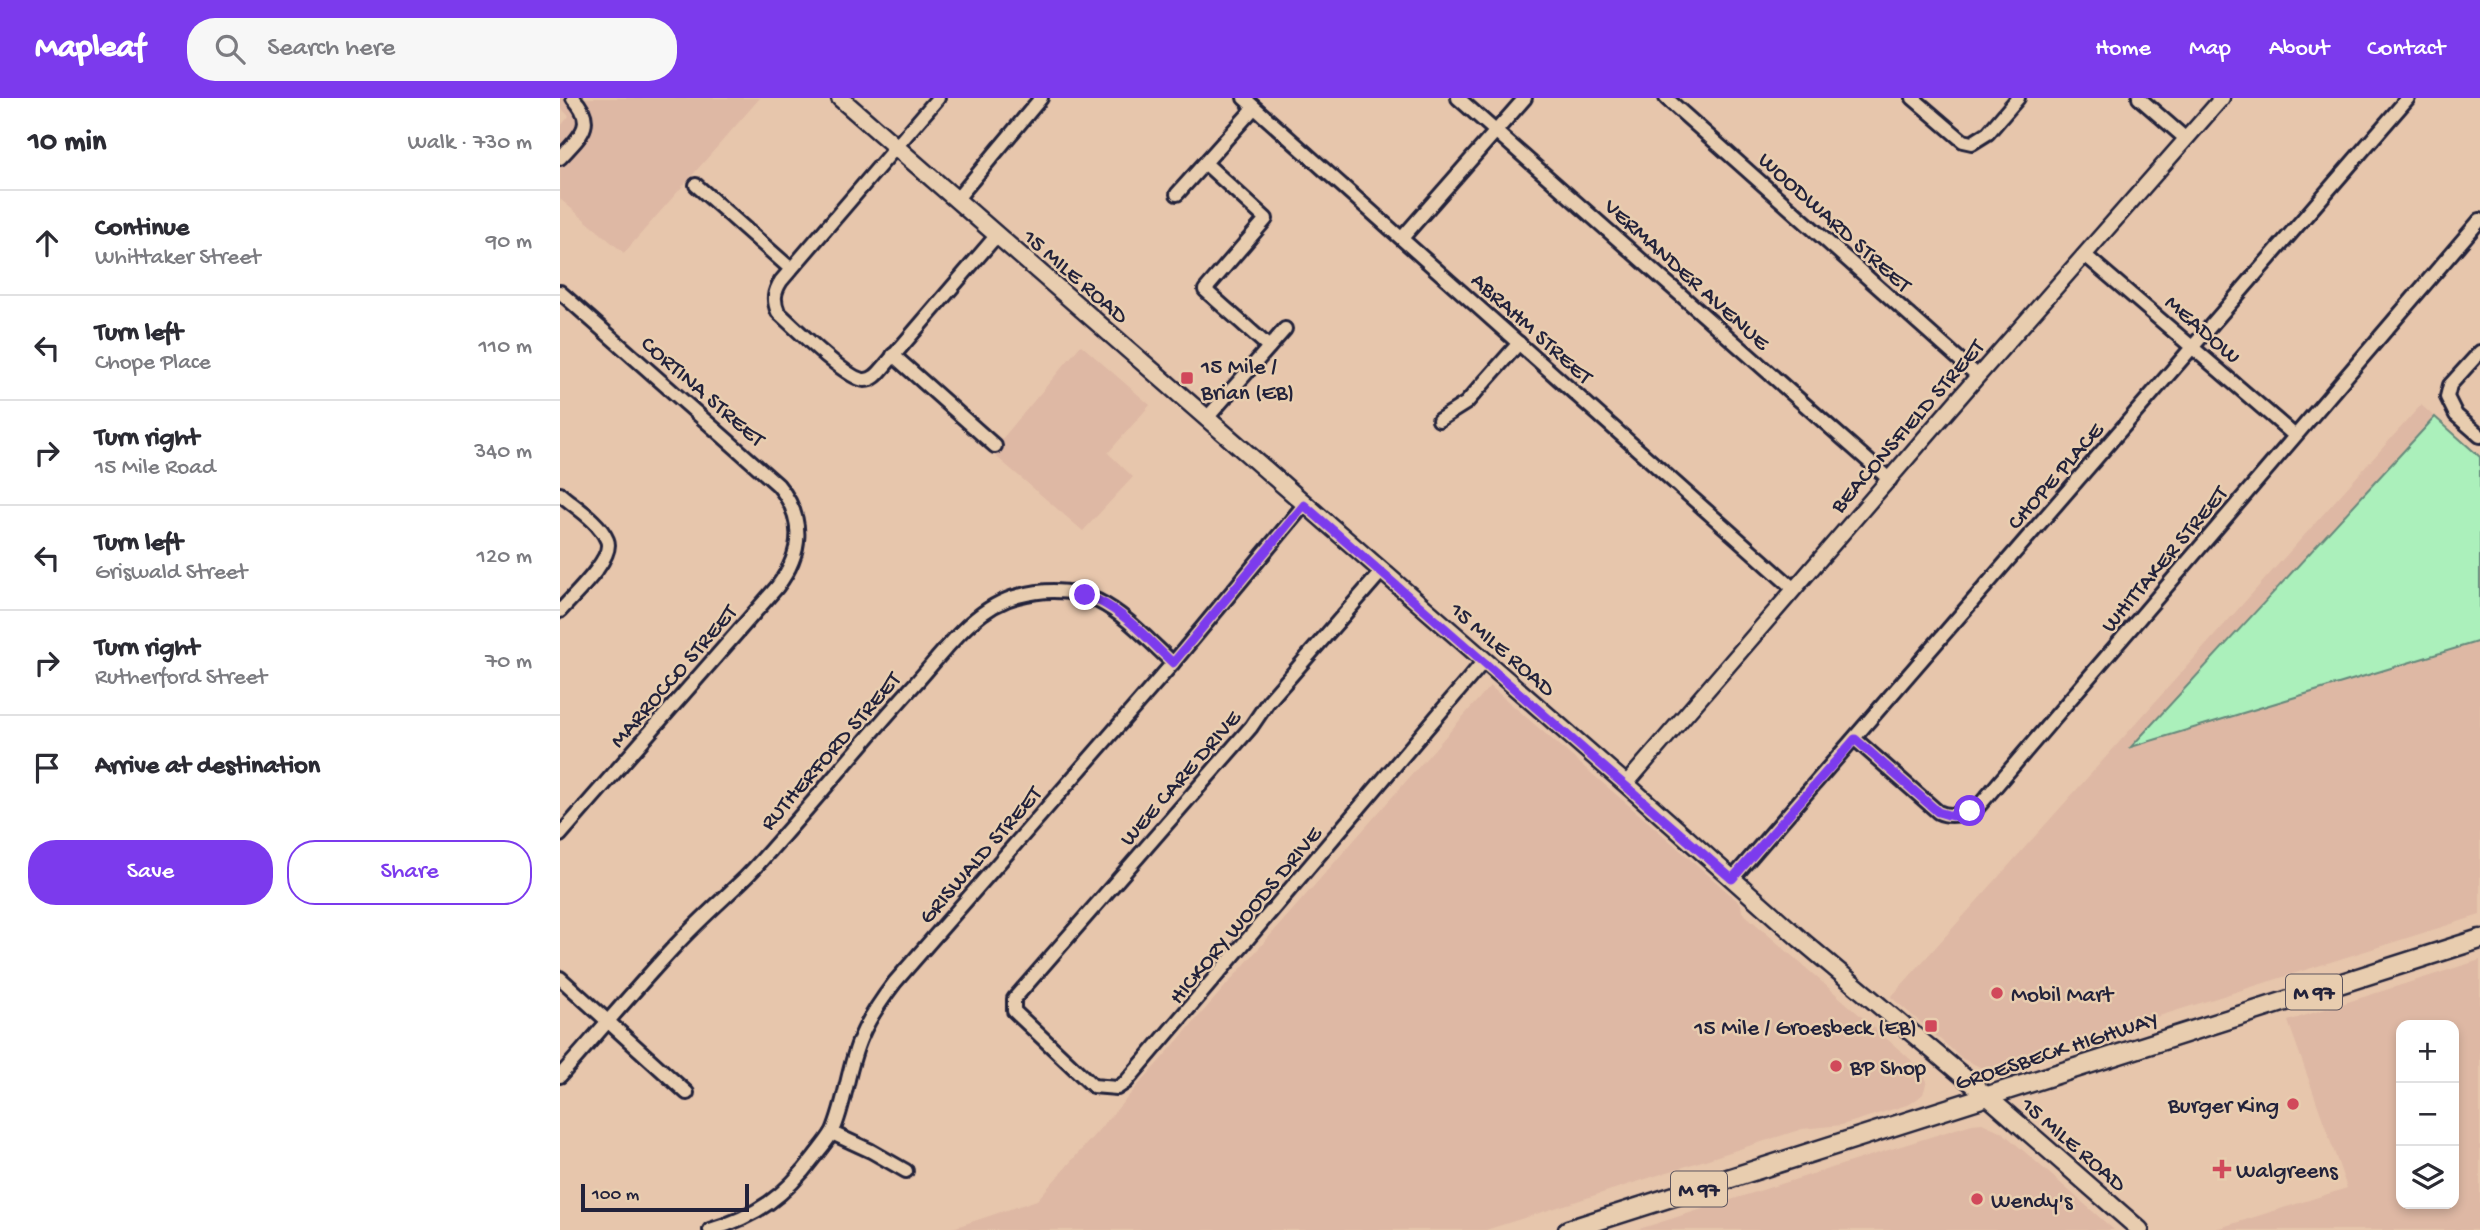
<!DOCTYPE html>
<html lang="en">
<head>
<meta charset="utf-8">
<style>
	body { margin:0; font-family:"Gochi Hand",sans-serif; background:#f7f7f7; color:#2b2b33 }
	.controls { position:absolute; right:21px; bottom:21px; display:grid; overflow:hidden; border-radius:14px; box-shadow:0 4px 10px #0003 }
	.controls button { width:63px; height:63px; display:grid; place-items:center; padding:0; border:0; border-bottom:2px solid #e1e1e2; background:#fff; color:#2b2b33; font:35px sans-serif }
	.scale { position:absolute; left:21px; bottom:18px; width:168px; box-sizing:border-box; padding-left:7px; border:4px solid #22223b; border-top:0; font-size:19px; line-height:24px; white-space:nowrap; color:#22223b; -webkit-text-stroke:5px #e8cdaf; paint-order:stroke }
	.stop { position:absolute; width:21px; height:21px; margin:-16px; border:5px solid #7c3aed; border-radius:50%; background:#fff }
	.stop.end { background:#7c3aed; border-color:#fff; box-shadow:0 2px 7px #0008 }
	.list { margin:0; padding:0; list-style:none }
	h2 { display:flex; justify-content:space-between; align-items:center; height:91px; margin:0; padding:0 28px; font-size:30px }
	h2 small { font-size:23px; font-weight:400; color:#7c7c81 }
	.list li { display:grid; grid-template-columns:46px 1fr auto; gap:21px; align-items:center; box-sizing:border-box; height:105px; padding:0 28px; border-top:2px solid #e1e1e2 }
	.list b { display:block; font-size:26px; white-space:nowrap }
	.list p { margin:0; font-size:23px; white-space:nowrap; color:#7c7c81 }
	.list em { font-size:23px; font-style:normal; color:#7c7c81 }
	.actions { display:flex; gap:14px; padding:21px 28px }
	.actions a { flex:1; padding:16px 0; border:2px solid #7c3aed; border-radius:28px; text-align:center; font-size:24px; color:#7c3aed }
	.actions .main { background:#7c3aed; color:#fff }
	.icon { flex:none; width:38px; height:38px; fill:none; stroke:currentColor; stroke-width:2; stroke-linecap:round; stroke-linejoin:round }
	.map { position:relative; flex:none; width:1920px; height:1132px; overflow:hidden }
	header { display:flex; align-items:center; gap:42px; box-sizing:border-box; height:98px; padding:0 35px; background:#7c3aed; color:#fff }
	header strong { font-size:33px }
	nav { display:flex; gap:38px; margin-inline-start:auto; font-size:24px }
	.search { width:490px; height:63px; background:#f7f7f7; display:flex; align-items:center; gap:18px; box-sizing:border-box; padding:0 24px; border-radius:28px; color:#7c7c81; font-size:26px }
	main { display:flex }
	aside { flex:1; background:#fff }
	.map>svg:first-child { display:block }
</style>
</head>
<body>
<header>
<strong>Mapleaf</strong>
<div class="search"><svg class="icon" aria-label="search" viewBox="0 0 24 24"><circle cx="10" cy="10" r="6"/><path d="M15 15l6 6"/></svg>Search here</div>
<nav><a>Home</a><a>Map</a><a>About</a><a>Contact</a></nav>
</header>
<main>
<aside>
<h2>10 min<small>Walk · 730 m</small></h2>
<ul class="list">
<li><svg class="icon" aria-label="ahead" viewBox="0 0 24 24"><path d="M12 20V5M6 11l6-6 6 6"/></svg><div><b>Continue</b><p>Whittaker Street</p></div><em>90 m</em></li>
<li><svg class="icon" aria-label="left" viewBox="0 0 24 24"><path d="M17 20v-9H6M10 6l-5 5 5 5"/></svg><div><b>Turn left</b><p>Chope Place</p></div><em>110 m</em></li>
<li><svg class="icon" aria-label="right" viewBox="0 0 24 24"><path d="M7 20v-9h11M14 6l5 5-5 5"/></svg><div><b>Turn right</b><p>15 Mile Road</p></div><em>340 m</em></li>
<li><svg class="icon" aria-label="left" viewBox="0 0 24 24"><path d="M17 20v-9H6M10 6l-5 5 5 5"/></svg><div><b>Turn left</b><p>Griswald Street</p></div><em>120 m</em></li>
<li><svg class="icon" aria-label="right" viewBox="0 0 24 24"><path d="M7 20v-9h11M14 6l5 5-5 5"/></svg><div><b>Turn right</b><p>Rutherford Street</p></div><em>70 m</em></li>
<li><svg class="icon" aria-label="arrive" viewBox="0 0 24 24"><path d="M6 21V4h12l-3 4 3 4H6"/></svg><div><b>Arrive at destination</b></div></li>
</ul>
<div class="actions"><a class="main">Save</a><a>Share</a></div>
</aside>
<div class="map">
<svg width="1920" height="1132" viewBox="0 0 1920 1132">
	<rect width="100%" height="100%" fill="#e7c6ac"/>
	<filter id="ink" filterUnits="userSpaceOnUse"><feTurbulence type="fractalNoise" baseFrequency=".0143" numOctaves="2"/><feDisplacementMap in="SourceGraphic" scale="14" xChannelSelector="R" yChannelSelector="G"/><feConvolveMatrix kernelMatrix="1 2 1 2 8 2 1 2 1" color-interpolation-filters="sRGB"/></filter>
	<g filter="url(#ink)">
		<g fill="#deb8a4" fill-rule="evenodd">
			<path d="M 0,0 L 200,0 L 64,155 L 0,101 L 0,29 L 9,18 L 0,9 Z"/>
			<path d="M 521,247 L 590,307 L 548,355 L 573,379 L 523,433 L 431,354 Z"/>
			<path d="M 1861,307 L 1920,359 L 1920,817 L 1437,969 L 1422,970 L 1403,961 L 1331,899 Z"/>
			<path d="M 930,588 L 1095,730 L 1181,806 L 1182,814 L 1358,968 L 1367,983 L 1363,996 L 1357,1001 L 1350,1006 L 1282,1027 L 1242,1031 L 926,1132 L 387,1132 L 477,1102 Z"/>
			<path d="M 1920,862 L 1920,1132 L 1653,1132 L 1787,1090 L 1728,923 ZM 1841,927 L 1894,927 L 1894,1106 L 1841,1106 Z"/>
			<path d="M 1422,1025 L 1442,1034 L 1554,1132 L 1076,1132 L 1341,1048 L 1412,1026 Z"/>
		</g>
		<path fill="#abf0bb" stroke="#66897b" stroke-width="2" d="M 1875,319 L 1920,359 L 1920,543 L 1571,649 Z"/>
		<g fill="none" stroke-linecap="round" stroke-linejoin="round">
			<defs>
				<g id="minor">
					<path d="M 378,0 L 221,183 C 214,194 213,202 218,214 C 232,227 289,283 305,282 C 313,282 318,276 323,270 L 437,137"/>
					<path d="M 684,0 L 1234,491"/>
					<path d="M 898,0 L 1330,382"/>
					<path d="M 1106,0 L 1418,278"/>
					<path d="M 1353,0 L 1403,43 L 1412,45 L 1428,35 L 1458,0"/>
					<path d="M 1579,0 L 1626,41"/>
					<path d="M 0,60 C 19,39 38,26 13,0"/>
					<path d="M 645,65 L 706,121 L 645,192 L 709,249"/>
					<path d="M 136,87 L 231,171"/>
					<path d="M 617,96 L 694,10"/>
					<path d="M 396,102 L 481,0"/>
					<path d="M 842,140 L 965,0"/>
					<path d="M 1525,157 L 1734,337"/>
					<path d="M 0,194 L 218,387 C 246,421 242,456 217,489 L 0,737"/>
					<path d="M 1920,254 L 1890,287 L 1887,299 L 1896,317 L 1920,338"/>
					<path d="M 333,257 L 435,348"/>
					<path d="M 647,320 L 725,231"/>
					<path d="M 879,322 L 906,305 L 959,245"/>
					<path d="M 0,396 C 15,409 39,423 47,442 C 55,460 12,499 0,513"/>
					<path d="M 822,473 L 708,604 L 691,629 L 454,901 L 454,913 L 533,988 L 557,990 L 566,984 L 924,563"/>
					<path d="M 1295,641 L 1378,714 C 1391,720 1406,716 1418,709 L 1920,122"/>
					<path d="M 1172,781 L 1848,0"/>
					<path d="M 0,880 L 127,995"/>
					<path d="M 0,978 C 38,935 76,890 116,847 C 137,824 161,803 184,781 C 200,765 215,747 230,730 C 272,683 312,633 355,586 C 384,554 414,509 458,498 C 532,478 564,519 613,565"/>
					<path d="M 272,1035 L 311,1053 L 346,1073"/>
					<path d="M 150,1132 C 197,1118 225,1098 254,1059 C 260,1051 268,1042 273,1033 C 286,1003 288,968 301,939 C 309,920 322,901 335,884 L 613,565 L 744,407"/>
				</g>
				<path id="tertiary" d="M 1066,686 L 1418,278 L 1662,0"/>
				<path id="secondary" d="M 280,0 L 1066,686 L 1240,841 L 1428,999 L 1580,1132"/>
				<path id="primary" d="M 1008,1132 L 1920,841"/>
			</defs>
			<use href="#minor" stroke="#22223b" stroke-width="18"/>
			<use href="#tertiary" stroke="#22223b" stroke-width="19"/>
			<use href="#secondary" stroke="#22223b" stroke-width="21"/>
			<use href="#primary" stroke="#22223b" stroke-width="23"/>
			<use href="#minor" stroke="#e8cdaf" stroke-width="12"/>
			<use href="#tertiary" stroke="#e8cdaf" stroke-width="14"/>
			<use href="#secondary" stroke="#e8cdaf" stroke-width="16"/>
			<use href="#primary" stroke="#e8cdaf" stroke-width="18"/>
		</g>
	</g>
	<g fill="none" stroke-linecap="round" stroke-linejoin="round" filter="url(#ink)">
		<path stroke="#7c3aed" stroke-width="9" d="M 525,497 C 561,509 586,540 613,565 L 744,407 L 1172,781 L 1295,641 L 1378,714 L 1392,718 L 1410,713"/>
	</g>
	<g fill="#d1495b" stroke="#e8cdaf" stroke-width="2.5">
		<rect x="620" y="273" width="14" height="14" rx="3.5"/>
		<circle cx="1437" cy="895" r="7"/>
		<rect x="1364" y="921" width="14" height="14" rx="3.5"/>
		<circle cx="1276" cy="968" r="7"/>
		<circle cx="1733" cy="1006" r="7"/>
		<path d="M1658.5 1060.5h7v7h7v7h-7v7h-7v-7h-7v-7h7z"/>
		<circle cx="1417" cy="1101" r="7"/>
	</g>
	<g text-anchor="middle" stroke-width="5" stroke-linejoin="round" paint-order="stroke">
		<g fill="#e8cdaf" stroke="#5d555e" stroke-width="2">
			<rect x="1726" y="876.5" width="56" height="35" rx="5"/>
			<rect x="1111" y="1073.5" width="56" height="35" rx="5"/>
		</g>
		<g font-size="21" font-weight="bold" fill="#22223b">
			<text x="1754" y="901">M 97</text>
			<text x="1139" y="1098">M 97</text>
		</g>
		<g font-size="23" fill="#22223b" stroke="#e8cdaf">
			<text transform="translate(1276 123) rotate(42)" y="8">WOODWARD STREET</text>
			<text transform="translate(1128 175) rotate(42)" y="8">VERMANDER AVENUE</text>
			<text transform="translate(517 177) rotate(41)" y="8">15 MILE ROAD</text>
			<text transform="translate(973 229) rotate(42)" y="8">ABRAHM STREET</text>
			<text transform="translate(1644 230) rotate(41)" y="8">MEADOW</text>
			<text transform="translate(144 292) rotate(41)" y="8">CORTINA STREET</text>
			<text transform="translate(1346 327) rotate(-49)" y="8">BEACONSFIELD STREET</text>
			<text transform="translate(1494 377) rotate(-49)" y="8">CHOPE PLACE</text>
			<text transform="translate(1603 460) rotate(-50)" y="8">WHITTAKER STREET</text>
			<text transform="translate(944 550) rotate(41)" y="8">15 MILE ROAD</text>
			<text transform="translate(112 577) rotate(-49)" y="8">MARROCCO STREET</text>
			<text transform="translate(269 652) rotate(-49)" y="8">RUTHERFORD STREET</text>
			<text transform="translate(619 679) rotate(-49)" y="8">WEE CARE DRIVE</text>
			<text transform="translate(419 756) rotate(-49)" y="8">GRISWALD STREET</text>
			<text transform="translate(684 816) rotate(-50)" y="8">HICKORY WOODS DRIVE</text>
			<text transform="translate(1496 951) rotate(-18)" y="8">GROESBECK HIGHWAY</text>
			<text transform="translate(1515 1045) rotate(41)" y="8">15 MILE ROAD</text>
		</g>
		<g font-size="23" fill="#22223b" stroke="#e8cdaf" text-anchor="start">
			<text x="641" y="275">15 Mile /<tspan x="641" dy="26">Brian (EB)</tspan></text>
			<text x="1451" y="903">Mobil Mart</text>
			<text x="1357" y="936" text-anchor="end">15 Mile / Groesbeck (EB)</text>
			<text x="1290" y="976">BP Shop</text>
			<text x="1719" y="1014" text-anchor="end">Burger King</text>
			<text x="1676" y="1079">Walgreens</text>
			<text x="1431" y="1109">Wendy's</text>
		</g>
	</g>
</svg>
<div class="controls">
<button>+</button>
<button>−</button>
<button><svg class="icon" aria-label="layers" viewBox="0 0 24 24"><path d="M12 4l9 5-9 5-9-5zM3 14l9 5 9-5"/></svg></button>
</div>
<div class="scale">100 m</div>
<div class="stop" style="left:1410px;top:713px"></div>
<div class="stop end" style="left:525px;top:497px"></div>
</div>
</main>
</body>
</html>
